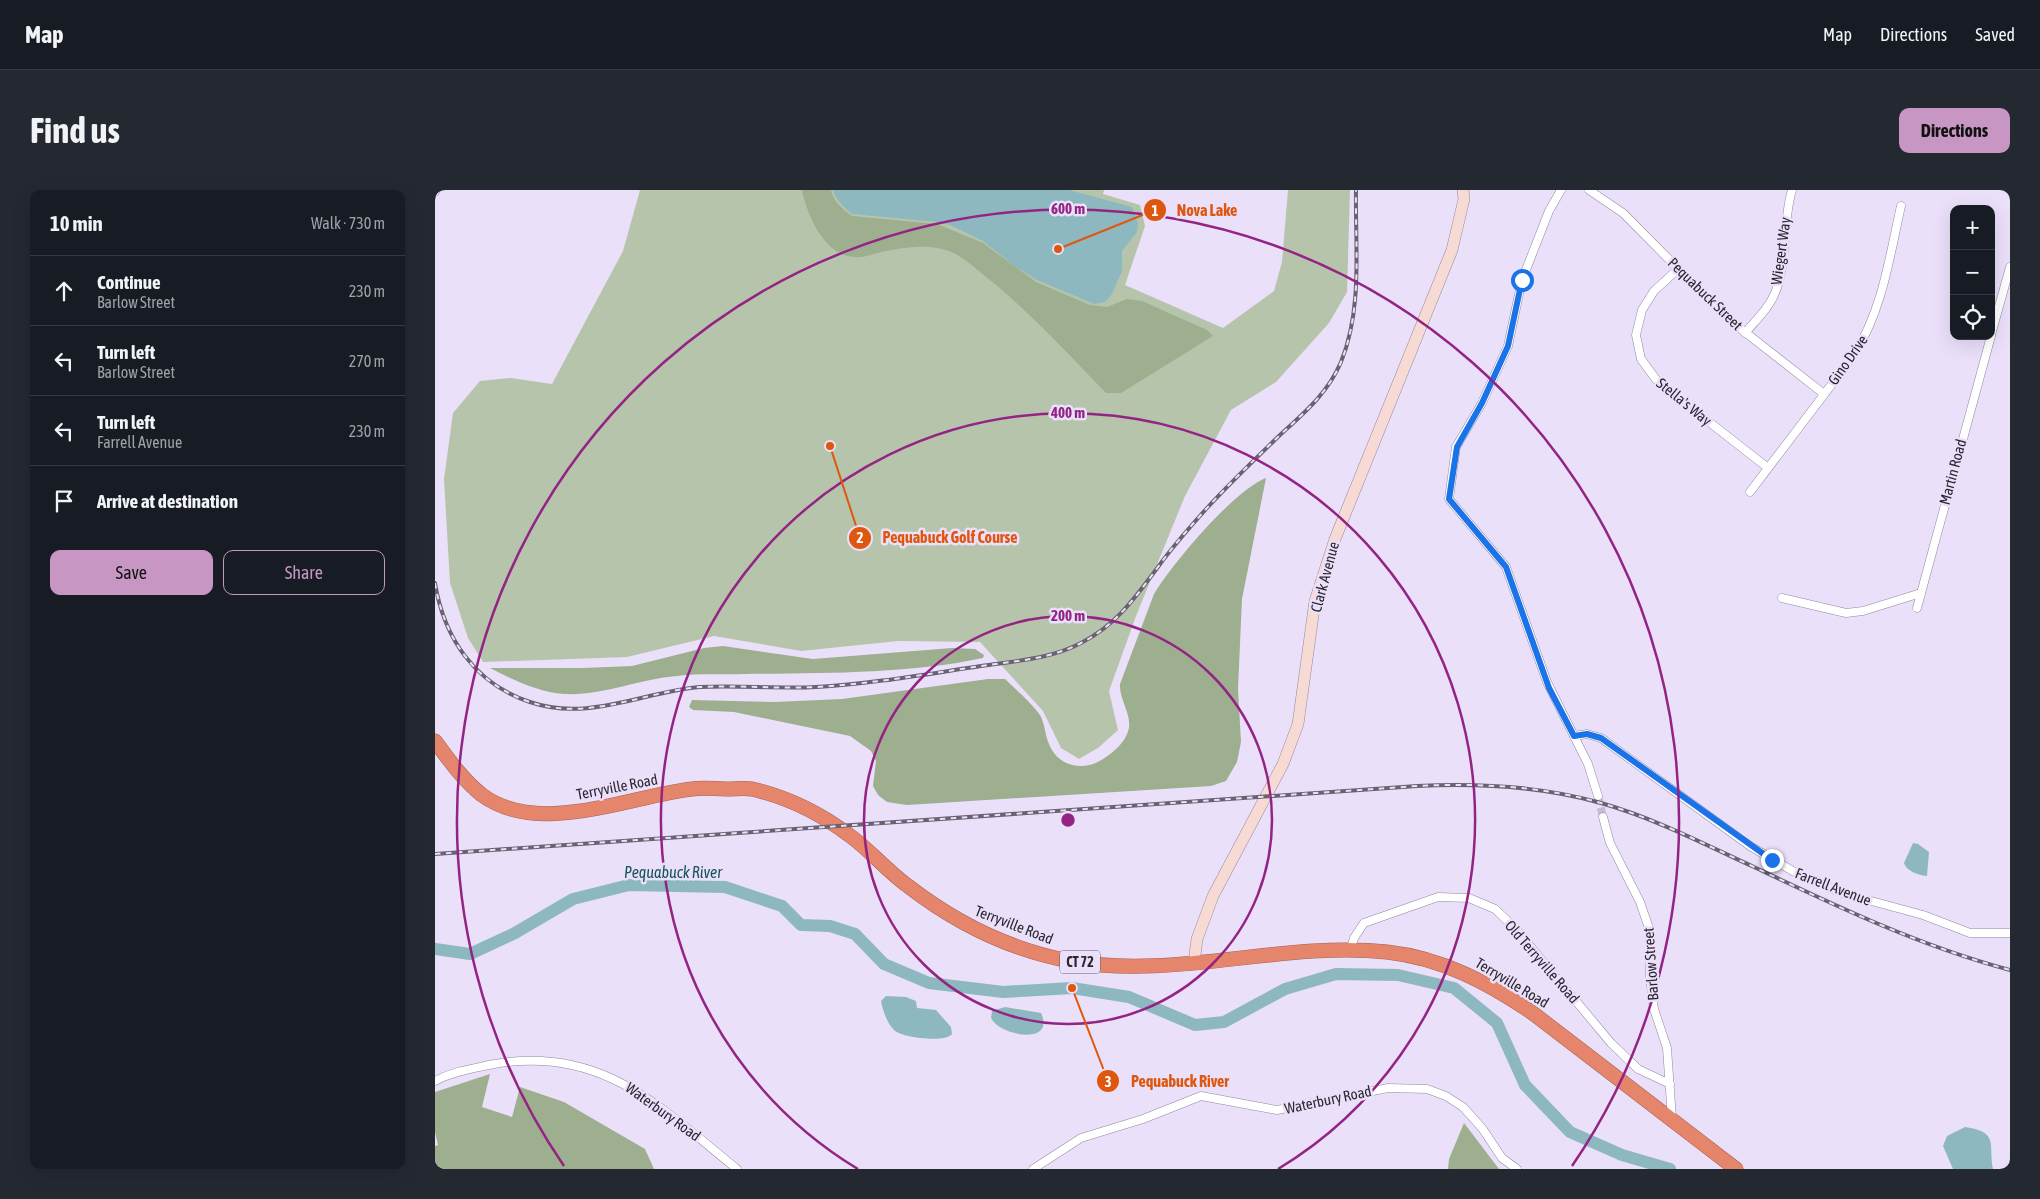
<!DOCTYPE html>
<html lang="en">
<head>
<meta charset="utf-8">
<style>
	body { margin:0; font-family:"Asap Condensed",sans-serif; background:#242831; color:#f1f3f6 }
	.controls { position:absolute; right:15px; top:15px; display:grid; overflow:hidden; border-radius:10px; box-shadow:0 5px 20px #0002 }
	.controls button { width:45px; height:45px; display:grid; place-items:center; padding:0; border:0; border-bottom:1px solid #363941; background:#171b24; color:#f1f3f6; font:25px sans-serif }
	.stop { position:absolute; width:15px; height:15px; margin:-11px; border:4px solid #1a73e8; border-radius:50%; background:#fff }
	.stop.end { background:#1a73e8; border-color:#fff; box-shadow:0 1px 5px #0008 }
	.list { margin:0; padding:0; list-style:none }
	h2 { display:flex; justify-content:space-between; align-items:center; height:65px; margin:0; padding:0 20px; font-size:21px }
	h2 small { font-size:16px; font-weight:400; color:#9ea1a6 }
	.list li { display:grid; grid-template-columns:32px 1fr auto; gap:15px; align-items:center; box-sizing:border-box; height:70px; padding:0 20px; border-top:1px solid #363941 }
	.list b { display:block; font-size:19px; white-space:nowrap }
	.list p { margin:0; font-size:16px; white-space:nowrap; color:#9ea1a6 }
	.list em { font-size:16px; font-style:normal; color:#9ea1a6 }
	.actions { display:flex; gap:10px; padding:15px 20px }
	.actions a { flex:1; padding:11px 0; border:1px solid #c796c3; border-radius:10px; text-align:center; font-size:18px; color:#c796c3 }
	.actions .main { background:#c796c3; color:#111 }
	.icon { flex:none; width:28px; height:28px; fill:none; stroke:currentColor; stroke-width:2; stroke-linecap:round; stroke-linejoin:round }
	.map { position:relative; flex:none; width:1575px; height:979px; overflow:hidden; border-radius:10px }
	header { display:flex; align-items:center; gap:30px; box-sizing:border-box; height:70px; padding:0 25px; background:#171b24; border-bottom:1px solid #363941 }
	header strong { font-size:24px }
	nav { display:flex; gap:28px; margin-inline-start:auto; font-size:18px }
	.intro { display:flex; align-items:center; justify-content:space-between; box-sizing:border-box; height:120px; padding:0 30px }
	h1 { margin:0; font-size:35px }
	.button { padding:12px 22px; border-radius:10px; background:#c796c3; color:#111; font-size:18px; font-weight:700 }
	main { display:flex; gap:30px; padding:0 30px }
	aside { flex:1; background:#171b24; border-radius:10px; box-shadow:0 5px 20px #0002 }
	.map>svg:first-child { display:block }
</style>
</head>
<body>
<header>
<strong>Map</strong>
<nav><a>Map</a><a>Directions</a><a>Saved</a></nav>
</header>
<div class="intro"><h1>Find us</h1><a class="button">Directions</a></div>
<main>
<aside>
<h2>10 min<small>Walk · 730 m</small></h2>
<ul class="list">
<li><svg class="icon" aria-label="ahead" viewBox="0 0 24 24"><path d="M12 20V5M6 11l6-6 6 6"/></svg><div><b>Continue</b><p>Barlow Street</p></div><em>230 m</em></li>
<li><svg class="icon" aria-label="left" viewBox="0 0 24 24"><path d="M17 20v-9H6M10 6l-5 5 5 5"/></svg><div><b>Turn left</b><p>Barlow Street</p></div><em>270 m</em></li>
<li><svg class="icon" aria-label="left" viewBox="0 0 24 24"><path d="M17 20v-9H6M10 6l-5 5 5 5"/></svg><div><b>Turn left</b><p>Farrell Avenue</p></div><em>230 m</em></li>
<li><svg class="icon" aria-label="arrive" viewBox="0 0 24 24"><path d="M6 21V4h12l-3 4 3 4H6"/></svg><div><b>Arrive at destination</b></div></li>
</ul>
<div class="actions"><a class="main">Save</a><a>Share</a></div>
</aside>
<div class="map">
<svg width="1575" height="979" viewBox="0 0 1575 979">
	<rect width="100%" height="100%" fill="#ebe0fa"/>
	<path fill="#b6c4ab" d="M 205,0 L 669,0 L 668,4 L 705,15 L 710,36 L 690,95 L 788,138 L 839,101 L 847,72 L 853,0 L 915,0 L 912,102 L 894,133 L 841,192 L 796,220 L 750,306 L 701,426 L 674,501 L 683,540 L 663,558 L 644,569 L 626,558 L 608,521 L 545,452 L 463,451 L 366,461 L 279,446 L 192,467 L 48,472 L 33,448 L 15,393 L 9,289 L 18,223 L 45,191 L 76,188 L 117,194 L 188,61 Z"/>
	<g fill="#9eaf90">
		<path d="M 367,0 L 396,0 C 399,12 407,19 417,26 L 502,34 L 548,53 L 601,92 L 655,115 L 672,117 L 692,109 L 707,111 L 772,140 L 778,146 L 686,203 L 671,203 C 635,166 600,128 560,94 C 548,85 537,74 524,66 C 501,52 471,57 446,62 C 438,64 428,68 420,67 C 389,66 372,25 367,0 Z"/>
		<path d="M 831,288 L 807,409 L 803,499 L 806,552 L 802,572 L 791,591 L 776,596 L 472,615 L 452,612 L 443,605 L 438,596 L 441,571 L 436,561 L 415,546 L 299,522 L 258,520 L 254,517 L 257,510 L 339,512 L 407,509 L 553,489 L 570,489 C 581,500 596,512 605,525 C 610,534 610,545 614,554 C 623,577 649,582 668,569 C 679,562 691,552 694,538 C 696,523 684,509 685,494 L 719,404 C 738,373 798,301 831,288 Z"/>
		<path d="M 288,456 L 378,469 L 517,458 L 540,459 L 549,465 L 548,468 C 474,484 386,483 310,484 C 287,485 264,483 242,486 C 204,489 167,506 129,504 C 103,502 78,490 55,478 L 147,478 L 197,476 L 269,458 Z"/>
		<path d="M 55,884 L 47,917 L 77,927 L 85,897 L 129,912 L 210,959 L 219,979 L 0,979 L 0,956 L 3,955 L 0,942 L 0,902 Z"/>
		<path d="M 1029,933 L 1064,979 L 1013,979 L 1014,969 Z"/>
	</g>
	<g fill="#8db8c0">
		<path d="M 398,0 L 634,0 L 697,17 L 703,33 L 702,42 L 687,61 L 687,81 L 677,104 L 670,112 L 659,114 L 602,90 L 581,77 L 548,51 L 515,35 L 502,32 L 417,24 C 409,17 401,11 398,0 Z"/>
		<path d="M 1478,653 L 1483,654 L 1494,662 L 1492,686 C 1483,685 1471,681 1469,673 Z"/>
		<path d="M 451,806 L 471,807 L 481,811 L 482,818 L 501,820 L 516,837 L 517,844 C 510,853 467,848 459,840 C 452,833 448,821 446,811 Z"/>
		<path d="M 570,817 L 606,823 C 621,856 564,846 556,828 L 557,821 Z"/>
		<path d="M 1530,937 C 1565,942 1553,955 1558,979 L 1518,979 L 1508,956 L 1512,946 Z"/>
	</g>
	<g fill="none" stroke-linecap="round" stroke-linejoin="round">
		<path stroke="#8db8c0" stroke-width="12" d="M 0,759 L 35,764 L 80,743 L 138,709 L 194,695 L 290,697 L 347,716 L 366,735 L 395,736 L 420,744 L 449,774 L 494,793 L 568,802 L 637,798 L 694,807 L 760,835 L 789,832 L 850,799 L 901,784 L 963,785 L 1019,798 L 1062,833 L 1090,895 L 1135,942 L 1187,965 L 1235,979"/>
		<path stroke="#c5bbd2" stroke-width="8" stroke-dasharray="8 4" stroke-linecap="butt" d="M 1163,606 L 1168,627"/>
		<defs>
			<g id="street">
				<path d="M 1126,0 L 1114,21 L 1087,90 L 1073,156 L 1047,213 L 1021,257 L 1014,309 L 1071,377 L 1112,492 L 1153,574 L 1163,606"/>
				<path d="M 1154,0 L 1188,23 L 1292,128 L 1389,204"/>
				<path d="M 0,2 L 1,0"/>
				<path d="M 1243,79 L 1219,101 L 1207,120 L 1201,145 L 1206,169 L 1223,192 L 1333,278"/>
				<path d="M 1310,143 C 1321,130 1334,118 1340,103 C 1353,72 1347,33 1357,0"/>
				<path d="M 1556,145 L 1575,77"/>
				<path d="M 1315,302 L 1419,165 C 1448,118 1454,69 1466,16"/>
				<path d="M 1347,408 L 1411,423 L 1428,421 L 1486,403"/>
				<path d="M 1482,418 L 1556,146"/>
				<path d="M 1139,546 L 1152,544 L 1166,548 L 1315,656 L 1368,687 L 1407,703 L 1488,725 L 1535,743 L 1575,743"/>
				<path d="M 1168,627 L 1175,653 L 1205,712 L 1215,741 L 1215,787 L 1219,819 L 1232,858 L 1237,929"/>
				<path d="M 915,761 L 919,748 L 929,733 L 1003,707 L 1034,708 L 1060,719 L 1080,738 L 1176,853 L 1203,879 L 1235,894"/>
				<path d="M 0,891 C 17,882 35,879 54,875 C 164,853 224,916 302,979"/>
				<path d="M 598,979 L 646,948 L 708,929 L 766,906 L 842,920 L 953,898 L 992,899 L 1011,906 L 1028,917 L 1047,938 L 1067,968 L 1082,979"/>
			</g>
			<path id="secondary" d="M 759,773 L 762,749 L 778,706 L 848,574 L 863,534 L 880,411 L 900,349 L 1017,60 L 1029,9 L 1028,0"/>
			<path id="highway" d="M 0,551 C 14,570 28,590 47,605 C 104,647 195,606 257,599 C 269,597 281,599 293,599 C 301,599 309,598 317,599 C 352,607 386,624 414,645 C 435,660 452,681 473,696 C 521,733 575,760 635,771 C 740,790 846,751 952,762 C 1007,768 1054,793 1099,824 L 1301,979"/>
		</defs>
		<use href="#street" stroke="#91879f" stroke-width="9"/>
		<use href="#secondary" stroke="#91879f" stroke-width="12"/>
		<use href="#highway" stroke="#a46456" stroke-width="15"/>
		<use href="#street" stroke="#fff" stroke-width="8"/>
		<use href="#secondary" stroke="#f7dad3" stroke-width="11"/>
		<use href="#highway" stroke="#e5856b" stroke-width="14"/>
		<defs>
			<g id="rail">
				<path d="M 0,393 C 9,448 40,494 95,512 C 153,532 207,502 265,497 C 304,495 342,499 381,497 C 436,494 492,484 546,476 C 580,471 616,469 646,453 C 681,435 700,408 723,377 C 738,356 755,337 772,318 C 795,293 820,269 845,245 C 869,223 893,203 906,172 C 928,118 920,56 921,0"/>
				<path d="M 0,664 L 982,596 C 1044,593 1107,596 1166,613 C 1219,628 1269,654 1319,677 C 1403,717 1485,756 1575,780"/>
			</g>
		</defs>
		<use href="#rail" stroke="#686271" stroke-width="4"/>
		<use href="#rail" stroke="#ebe0fa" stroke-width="2" stroke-dasharray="5.5" stroke-linecap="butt"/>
	</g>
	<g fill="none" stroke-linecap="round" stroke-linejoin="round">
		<path stroke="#1a73e8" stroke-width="6" d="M 1087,90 L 1073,156 L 1047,213 L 1022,257 L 1014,309 L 1071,377 L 1114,498 L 1139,546 L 1152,544 L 1166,548 L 1337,670"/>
	</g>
	<g fill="none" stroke="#942484" stroke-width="2.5">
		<circle cx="633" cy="630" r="204"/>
		<path d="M423 979A407 407 0 1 1 843 979"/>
		<path d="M129 976A611 611 0 1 1 1137 976"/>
	</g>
	<g text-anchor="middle" stroke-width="5" stroke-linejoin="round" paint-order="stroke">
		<rect fill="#ebe0fa" stroke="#655e6d" stroke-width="1" x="625" y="760.5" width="40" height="23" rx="4"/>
		<g font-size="14" font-weight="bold" fill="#2b2730">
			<text x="645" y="777">CT 72</text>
		</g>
		<g font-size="15" fill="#2b2730" stroke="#ebe0fa">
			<text transform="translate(1346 61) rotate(-82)" y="5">Wiegert Way</text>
			<text transform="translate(1270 104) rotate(44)" y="5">Pequabuck Street</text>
			<text transform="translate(1413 170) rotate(-55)" y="5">Gino Drive</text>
			<text transform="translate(1249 212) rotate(39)" y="5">Stella's Way</text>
			<text transform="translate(1518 282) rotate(-75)" y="5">Martin Road</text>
			<text transform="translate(890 387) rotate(-75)" y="5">Clark Avenue</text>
			<text transform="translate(182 597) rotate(-11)" y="5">Terryville Road</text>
			<text transform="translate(1398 697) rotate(21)" y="5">Farrell Avenue</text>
			<text transform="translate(579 735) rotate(21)" y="5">Terryville Road</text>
			<text transform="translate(1107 772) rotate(49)" y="5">Old Terryville Road</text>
			<text transform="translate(1216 774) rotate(-94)" y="5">Barlow Street</text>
			<text transform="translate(1077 793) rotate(31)" y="5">Terryville Road</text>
			<text transform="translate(893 910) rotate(-12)" y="5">Waterbury Road</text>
			<text transform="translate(228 922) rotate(36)" y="5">Waterbury Road</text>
		</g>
		<g font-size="16" font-style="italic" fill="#16535e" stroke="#ebe0fa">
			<text x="238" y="688">Pequabuck River</text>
		</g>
	</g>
	<circle cx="633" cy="630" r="8" fill="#942484" stroke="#ebe0fa" stroke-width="2.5"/>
	<g font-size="15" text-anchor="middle" font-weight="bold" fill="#942484" stroke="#ebe0fa" stroke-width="5" stroke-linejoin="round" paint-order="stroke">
		<text x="633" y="24">600 m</text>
		<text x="633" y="228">400 m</text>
		<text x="633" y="431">200 m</text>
	</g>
	<path fill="none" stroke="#df560e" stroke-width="2" d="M623 59L720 20M395 256L425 348M637 798L673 891"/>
	<g fill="#df560e" stroke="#ebe0fa" stroke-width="2">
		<circle cx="623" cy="59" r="5"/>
		<circle cx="395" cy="256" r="5"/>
		<circle cx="637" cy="798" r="5"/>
		<circle cx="720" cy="20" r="12"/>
		<circle cx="425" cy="348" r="12"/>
		<circle cx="673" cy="891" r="12"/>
	</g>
	<g font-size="15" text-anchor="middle" font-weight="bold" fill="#fff">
		<text x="720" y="26">1</text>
		<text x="425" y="353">2</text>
		<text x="673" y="897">3</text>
	</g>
	<g font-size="16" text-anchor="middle" font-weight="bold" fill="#df560e" stroke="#ebe0fa" stroke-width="5" stroke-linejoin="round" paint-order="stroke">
		<text x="772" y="26">Nova Lake</text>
		<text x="515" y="353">Pequabuck Golf Course</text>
		<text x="745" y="897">Pequabuck River</text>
	</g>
</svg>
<div class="controls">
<button>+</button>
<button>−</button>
<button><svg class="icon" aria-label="locate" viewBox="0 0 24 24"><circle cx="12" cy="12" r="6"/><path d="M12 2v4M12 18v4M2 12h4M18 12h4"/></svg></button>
</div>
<div class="stop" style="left:1087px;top:90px"></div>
<div class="stop end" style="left:1337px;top:670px"></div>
</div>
</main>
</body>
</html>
